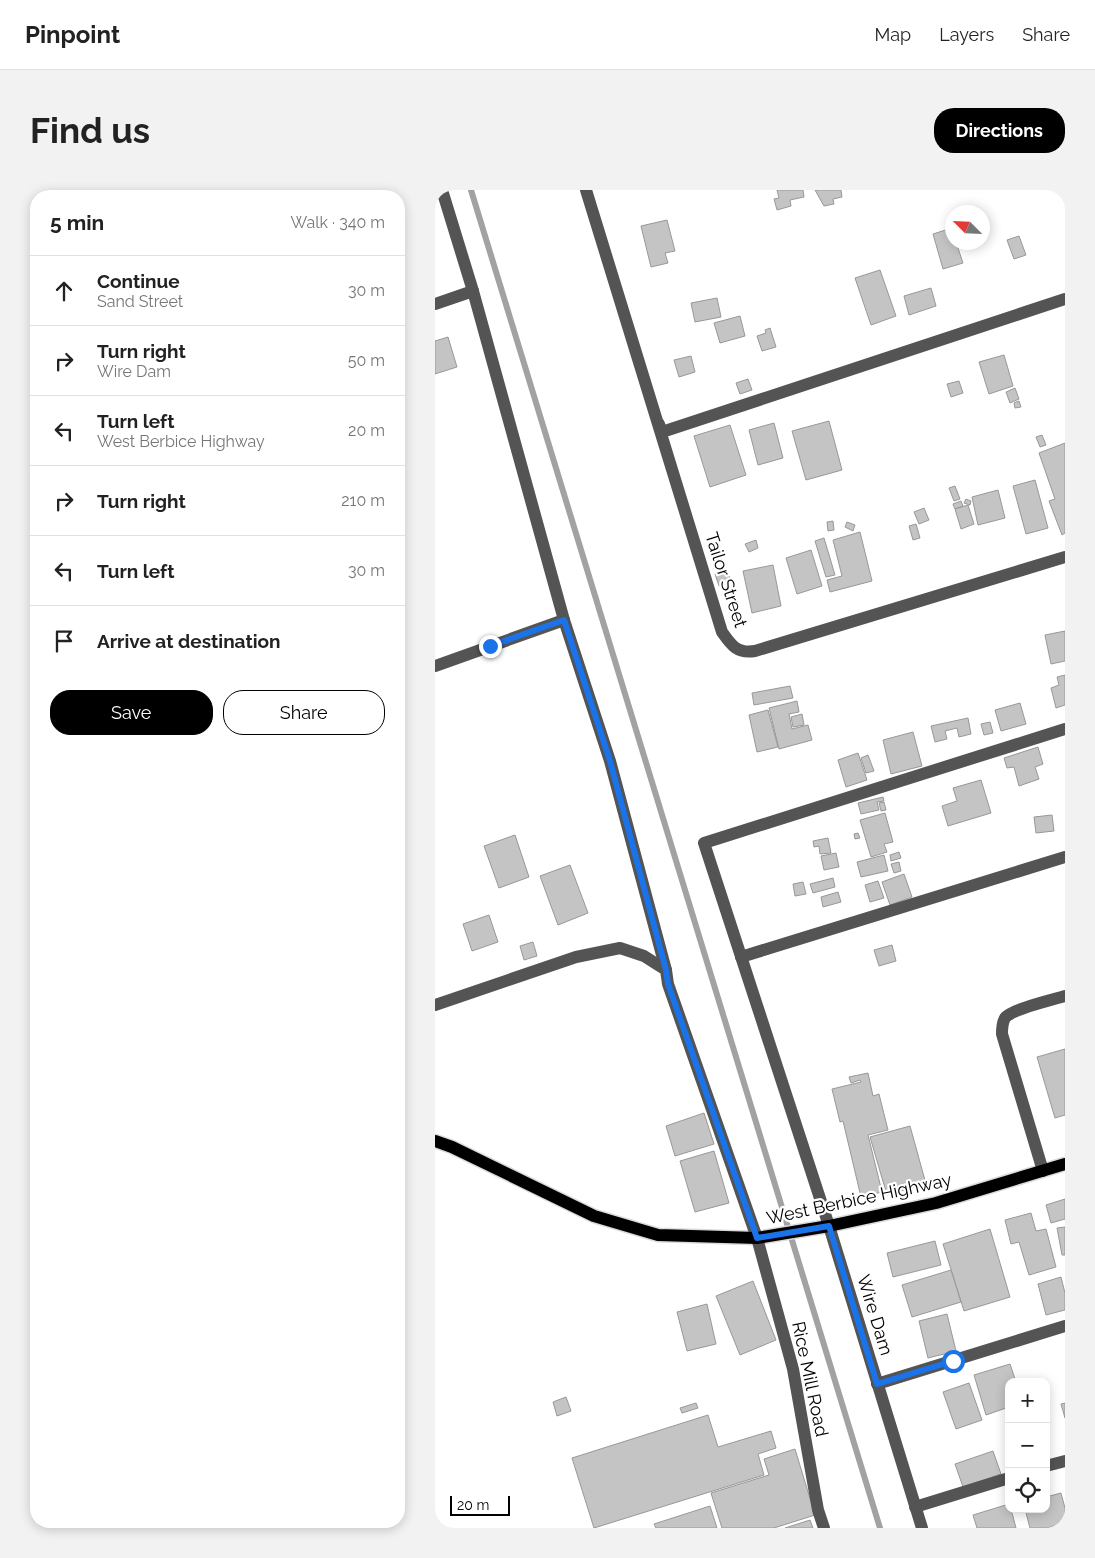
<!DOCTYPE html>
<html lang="en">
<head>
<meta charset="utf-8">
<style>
	body { margin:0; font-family:Raleway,sans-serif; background:#f2f2f2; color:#222 }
	.controls { position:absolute; right:15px; bottom:15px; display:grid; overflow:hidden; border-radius:10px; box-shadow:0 2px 12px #0003 }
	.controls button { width:45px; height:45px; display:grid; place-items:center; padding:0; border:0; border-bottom:1px solid #e0e0e0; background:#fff; color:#222; font:25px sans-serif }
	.compass { position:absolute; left:510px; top:15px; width:45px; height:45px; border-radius:50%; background:#fff; box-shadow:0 2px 12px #0003; rotate:294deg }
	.scale { position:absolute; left:15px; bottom:12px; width:60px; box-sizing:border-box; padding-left:5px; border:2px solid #000; border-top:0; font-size:14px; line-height:18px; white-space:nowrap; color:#000; -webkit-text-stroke:4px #fff; paint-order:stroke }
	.stop { position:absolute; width:15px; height:15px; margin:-11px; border:4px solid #1a73e8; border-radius:50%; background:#fff }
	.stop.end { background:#1a73e8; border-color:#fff; box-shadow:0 1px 5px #0008 }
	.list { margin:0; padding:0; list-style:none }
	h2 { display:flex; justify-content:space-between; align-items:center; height:65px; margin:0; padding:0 20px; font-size:21px }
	h2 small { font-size:16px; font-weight:400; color:#767676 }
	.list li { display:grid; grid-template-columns:32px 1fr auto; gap:15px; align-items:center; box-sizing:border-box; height:70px; padding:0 20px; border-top:1px solid #e0e0e0 }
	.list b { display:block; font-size:19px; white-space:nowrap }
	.list p { margin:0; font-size:16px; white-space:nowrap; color:#767676 }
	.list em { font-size:16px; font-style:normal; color:#767676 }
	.actions { display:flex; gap:10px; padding:15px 20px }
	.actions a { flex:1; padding:11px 0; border:1px solid #000; border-radius:20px; text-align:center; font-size:18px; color:#000 }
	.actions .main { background:#000; color:#fff }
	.icon { flex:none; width:28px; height:28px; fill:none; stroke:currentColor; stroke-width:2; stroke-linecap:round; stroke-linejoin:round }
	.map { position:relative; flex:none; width:630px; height:1338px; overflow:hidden; border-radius:20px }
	header { display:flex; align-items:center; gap:30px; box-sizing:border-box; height:70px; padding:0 25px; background:#fff; border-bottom:1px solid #e0e0e0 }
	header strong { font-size:24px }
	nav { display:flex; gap:28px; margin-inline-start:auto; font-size:18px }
	.intro { display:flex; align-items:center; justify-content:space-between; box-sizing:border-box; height:120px; padding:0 30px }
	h1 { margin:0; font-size:35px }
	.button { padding:12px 22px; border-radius:20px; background:#000; color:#fff; font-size:18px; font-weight:700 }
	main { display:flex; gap:30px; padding:0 30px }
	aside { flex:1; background:#fff; border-radius:20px; box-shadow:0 2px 12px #0003 }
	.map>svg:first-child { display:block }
</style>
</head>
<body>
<header>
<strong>Pinpoint</strong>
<nav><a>Map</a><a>Layers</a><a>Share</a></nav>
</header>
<div class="intro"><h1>Find us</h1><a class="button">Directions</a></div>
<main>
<aside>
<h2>5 min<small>Walk · 340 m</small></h2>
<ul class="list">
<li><svg class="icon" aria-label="ahead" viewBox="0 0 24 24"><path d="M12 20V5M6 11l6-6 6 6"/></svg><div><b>Continue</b><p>Sand Street</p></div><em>30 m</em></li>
<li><svg class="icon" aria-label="right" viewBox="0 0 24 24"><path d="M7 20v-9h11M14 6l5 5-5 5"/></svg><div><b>Turn right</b><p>Wire Dam</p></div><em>50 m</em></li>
<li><svg class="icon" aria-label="left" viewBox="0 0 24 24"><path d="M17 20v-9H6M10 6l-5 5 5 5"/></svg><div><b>Turn left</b><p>West Berbice Highway</p></div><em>20 m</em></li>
<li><svg class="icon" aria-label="right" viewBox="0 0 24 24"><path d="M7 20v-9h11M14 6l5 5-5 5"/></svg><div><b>Turn right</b></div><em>210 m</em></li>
<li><svg class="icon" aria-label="left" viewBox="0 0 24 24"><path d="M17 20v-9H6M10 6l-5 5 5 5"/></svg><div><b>Turn left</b></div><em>30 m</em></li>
<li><svg class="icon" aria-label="arrive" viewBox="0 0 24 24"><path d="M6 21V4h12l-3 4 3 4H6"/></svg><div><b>Arrive at destination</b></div></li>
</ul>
<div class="actions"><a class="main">Save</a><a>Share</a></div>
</aside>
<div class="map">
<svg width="630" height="1338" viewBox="0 0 630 1338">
	<rect width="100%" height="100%" fill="#fff"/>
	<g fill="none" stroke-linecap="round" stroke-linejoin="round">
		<path stroke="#a2a2a2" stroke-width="6" d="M 36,0 L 445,1338"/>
	</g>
	<g fill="#c4c4c4" stroke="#989898">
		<path d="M 342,0 L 368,0 L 369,7 L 355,10 L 356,16 L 342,20 L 339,9 L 344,8 Z"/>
		<path d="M 380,0 L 406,0 L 407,7 L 398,9 L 399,14 L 389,16 Z"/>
		<path d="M 232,30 L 240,61 L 230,63 L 233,73 L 216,77 L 206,36 Z"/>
		<path d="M 517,38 L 518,52 L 521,52 L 528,73 L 508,79 L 498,44 Z"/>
		<path d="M 584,46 L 591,65 L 579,69 L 572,50 Z"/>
		<path d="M 445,80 L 461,126 L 436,135 L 420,88 Z"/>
		<path d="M 496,98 L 501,116 L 474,125 L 469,106 Z"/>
		<path d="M 282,108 L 286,127 L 260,132 L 256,113 Z"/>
		<path d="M 305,126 L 310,146 L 285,153 L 279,133 Z"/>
		<path d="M 335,138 L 341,157 L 327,161 L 322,146 L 331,143 L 330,140 Z"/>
		<path d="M 13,147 L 22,177 L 0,184 L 0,151 Z"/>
		<path d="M 569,165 L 578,196 L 554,204 L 544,172 Z"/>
		<path d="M 256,166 L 260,182 L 244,187 L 239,170 Z"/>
		<path d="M 313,189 L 317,200 L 305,204 L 301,193 Z"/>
		<path d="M 524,191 L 528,203 L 516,207 L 512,194 Z"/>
		<path d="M 580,198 L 584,209 L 575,213 L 571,202 Z"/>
		<path d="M 584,211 L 586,217 L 580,218 L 579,213 Z"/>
		<path d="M 394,231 L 407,280 L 371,290 L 357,241 Z"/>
		<path d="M 339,233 L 348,268 L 323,275 L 314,240 Z"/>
		<path d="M 295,235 L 311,285 L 275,297 L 259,246 Z"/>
		<path d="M 607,245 L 611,255 L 605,257 L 601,247 Z"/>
		<path d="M 630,253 L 630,343 L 627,345 L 614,311 L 620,309 L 604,263 Z"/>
		<path d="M 600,290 L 613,338 L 591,344 L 578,296 Z"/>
		<path d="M 520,296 L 525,309 L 519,311 L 514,298 Z"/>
		<path d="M 563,300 L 570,328 L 543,335 L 537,307 Z"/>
		<path d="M 531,309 L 536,311 L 535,315 L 529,313 Z"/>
		<path d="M 526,311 L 528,316 L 520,319 L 518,314 Z"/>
		<path d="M 533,315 L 539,334 L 526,339 L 520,319 Z"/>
		<path d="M 489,318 L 494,330 L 484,334 L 479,322 Z"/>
		<path d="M 398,331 L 399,340 L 393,341 L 392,332 Z"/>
		<path d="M 412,332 L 420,335 L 418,341 L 410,337 Z"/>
		<path d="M 481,334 L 485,348 L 478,350 L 474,336 Z"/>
		<path d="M 425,342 L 437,391 L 395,402 L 392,390 L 407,386 L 398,350 Z"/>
		<path d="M 389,348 L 400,385 L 391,387 L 380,351 Z"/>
		<path d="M 321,350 L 323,358 L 314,362 L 310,354 Z"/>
		<path d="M 376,360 L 387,396 L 362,404 L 351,368 Z"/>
		<path d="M 338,375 L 346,416 L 317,423 L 308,381 Z"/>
		<path d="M 292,380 L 296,392 L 284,396 L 280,384 Z"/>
		<path d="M 630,441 L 630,471 L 616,474 L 610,445 Z"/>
		<path d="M 630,485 L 630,515 L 621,518 L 616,498 L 624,495 L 622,487 Z"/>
		<path d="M 355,496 L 358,508 L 319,515 L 317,503 Z"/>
		<path d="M 362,511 L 364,522 L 354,524 L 357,539 L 373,535 L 377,550 L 344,559 L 334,518 Z"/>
		<path d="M 585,513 L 591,534 L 566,541 L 560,520 Z"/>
		<path d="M 333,520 L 343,557 L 322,562 L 314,525 Z"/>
		<path d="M 367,524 L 369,535 L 358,537 L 356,527 Z"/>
		<path d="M 533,528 L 536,544 L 524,547 L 522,538 L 510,541 L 512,549 L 500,552 L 496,536 Z"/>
		<path d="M 555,532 L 558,543 L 549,545 L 546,534 Z"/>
		<path d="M 478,542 L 487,576 L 456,584 L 448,550 Z"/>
		<path d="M 603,557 L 608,574 L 600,577 L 604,589 L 584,596 L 579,577 L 572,578 L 569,568 Z"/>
		<path d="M 423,563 L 432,590 L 411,597 L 403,570 Z"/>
		<path d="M 433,565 L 439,581 L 431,583 L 426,568 Z"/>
		<path d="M 546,590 L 556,623 L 513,636 L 507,616 L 522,611 L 518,598 Z"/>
		<path d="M 448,607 L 449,611 L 442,612 L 444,620 L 426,624 L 423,613 Z"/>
		<path d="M 449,612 L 451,620 L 446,621 L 444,613 Z"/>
		<path d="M 450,623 L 458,652 L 449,654 L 452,662 L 436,667 L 425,630 Z"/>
		<path d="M 617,625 L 619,641 L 601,643 L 599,627 Z"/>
		<path d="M 423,643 L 425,648 L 420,649 L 419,644 Z"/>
		<path d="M 80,645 L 94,687 L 64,698 L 49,656 Z"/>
		<path d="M 393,648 L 396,663 L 385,664 L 384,656 L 379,657 L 378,651 Z"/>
		<path d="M 464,662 L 466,668 L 456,671 L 455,665 Z"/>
		<path d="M 401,663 L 404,677 L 389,680 L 386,666 Z"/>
		<path d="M 449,665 L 453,681 L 426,687 L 422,672 Z"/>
		<path d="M 464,672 L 466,681 L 459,683 L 456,674 Z"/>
		<path d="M 135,675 L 153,723 L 123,735 L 105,686 Z"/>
		<path d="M 469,684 L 477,707 L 455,715 L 447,692 Z"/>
		<path d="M 398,688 L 400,697 L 378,703 L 375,694 Z"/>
		<path d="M 443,691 L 449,708 L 435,712 L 430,695 Z"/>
		<path d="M 368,692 L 371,704 L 360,706 L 358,694 Z"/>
		<path d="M 403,702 L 406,712 L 388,717 L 386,707 Z"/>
		<path d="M 54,725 L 63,752 L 37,761 L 28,734 Z"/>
		<path d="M 98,752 L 102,766 L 89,770 L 85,756 Z"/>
		<path d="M 457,755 L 461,771 L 444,776 L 439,760 Z"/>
		<path d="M 630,859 L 630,925 L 620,928 L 602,867 Z"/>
		<path d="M 433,883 L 438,906 L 444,904 L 453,940 L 433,945 L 447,1002 L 426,1007 L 408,931 L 405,932 L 397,899 L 426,892 L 425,890 L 416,893 L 414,887 Z"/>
		<path d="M 269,923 L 279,954 L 240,966 L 231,936 Z"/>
		<path d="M 475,936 L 491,994 L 452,1005 L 435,947 Z"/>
		<path d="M 279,961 L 294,1013 L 260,1022 L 245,971 Z"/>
		<path d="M 630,1009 L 630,1029 L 616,1033 L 611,1015 Z"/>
		<path d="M 596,1023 L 601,1041 L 611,1039 L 621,1077 L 594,1085 L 584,1052 L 576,1054 L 570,1030 Z"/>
		<path d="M 630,1037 L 630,1065 L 627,1065 L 622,1038 Z"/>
		<path d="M 555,1039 L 575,1107 L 529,1121 L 508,1054 Z"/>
		<path d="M 500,1051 L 506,1075 L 458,1087 L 452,1063 Z"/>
		<path d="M 516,1080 L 526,1112 L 477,1127 L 467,1095 Z"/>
		<path d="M 626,1087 L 630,1103 L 630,1120 L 611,1125 L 603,1094 Z"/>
		<path d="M 318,1091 L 341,1150 L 305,1165 L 281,1106 Z"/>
		<path d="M 272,1114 L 281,1154 L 252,1161 L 242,1122 Z"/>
		<path d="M 512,1124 L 521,1161 L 493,1168 L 484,1131 Z"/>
		<path d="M 575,1174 L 581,1192 L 574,1192 L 574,1217 L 551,1225 L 539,1185 Z"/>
		<path d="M 534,1193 L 547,1230 L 521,1239 L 508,1202 Z"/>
		<path d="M 131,1207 L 136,1221 L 122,1226 L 118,1212 Z"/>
		<path d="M 261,1213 L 263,1218 L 247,1223 L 245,1218 Z"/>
		<path d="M 630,1213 L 630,1228 L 626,1214 Z"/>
		<path d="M 273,1225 L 283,1257 L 336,1241 L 341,1258 L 323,1264 L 329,1285 L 159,1338 L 137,1268 Z"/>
		<path d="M 360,1259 L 380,1325 L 339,1338 L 287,1338 L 276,1303 L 334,1285 L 329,1269 Z"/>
		<path d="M 558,1261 L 566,1284 L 528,1297 L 520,1274 Z"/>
		<path d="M 626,1303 L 630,1318 L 630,1333 L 612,1338 L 595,1338 L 590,1319 L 611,1319 L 611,1307 Z"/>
		<path d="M 574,1314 L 574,1319 L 576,1319 L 581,1338 L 542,1338 L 538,1325 Z"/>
		<path d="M 275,1316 L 282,1338 L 221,1338 L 219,1334 Z"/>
		<path d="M 375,1330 L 378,1338 L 350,1338 Z"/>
	</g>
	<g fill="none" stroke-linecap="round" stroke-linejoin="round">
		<defs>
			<path id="major" d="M 0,951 L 17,957 L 159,1026 L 223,1045 L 322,1048 L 394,1036 L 501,1013 L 630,974"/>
		</defs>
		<use href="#major" stroke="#dbdbdb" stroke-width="15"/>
		<g stroke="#545454" stroke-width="12">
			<path d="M 7,0 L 38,101"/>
			<path d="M 151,0 L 287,442 C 296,455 302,464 320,461 L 630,367"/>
			<path d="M 0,114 L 38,101 L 129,430 L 175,571 L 231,780"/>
			<path d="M 224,234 L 227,242 L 630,109"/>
			<path d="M 0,476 L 129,430"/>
			<path d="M 306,767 L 630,667"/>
			<path d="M 0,815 L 141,767 L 185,758 L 209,766 L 231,780 L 233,794 L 322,1048 L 358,1179 L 383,1320 L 389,1338"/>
			<path d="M 608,981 L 567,844 C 567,839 567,833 570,828 C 577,819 617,810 630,806"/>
			<path d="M 442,1194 L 630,1136"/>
			<path d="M 611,1276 L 630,1271"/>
			<path d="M 480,1317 L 574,1288"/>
			<path d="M 487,1338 L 394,1036 L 269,653 L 630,539"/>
		</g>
		<use href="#major" stroke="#000" stroke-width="12"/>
	</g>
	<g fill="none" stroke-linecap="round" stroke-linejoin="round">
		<path stroke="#1a73e8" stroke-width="6" d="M 55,456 L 129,430 L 175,571 L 231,780 L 233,794 L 322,1048 L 394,1036 L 442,1194 L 518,1171"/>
	</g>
	<g text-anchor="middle" stroke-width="4.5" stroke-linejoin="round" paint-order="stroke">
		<g font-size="18" fill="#000" stroke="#fff">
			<text transform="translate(291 390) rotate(72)" y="6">Tailor Street</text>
			<text transform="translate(424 1009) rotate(-12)" y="6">West Berbice Highway</text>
			<text transform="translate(440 1125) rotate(73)" y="6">Wire Dam</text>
			<text transform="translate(375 1189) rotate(78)" y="6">Rice Mill Road</text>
		</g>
	</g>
</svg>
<div class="controls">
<button>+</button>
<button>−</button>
<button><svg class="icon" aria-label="locate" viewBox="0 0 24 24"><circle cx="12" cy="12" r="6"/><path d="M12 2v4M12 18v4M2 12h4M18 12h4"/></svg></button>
</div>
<svg class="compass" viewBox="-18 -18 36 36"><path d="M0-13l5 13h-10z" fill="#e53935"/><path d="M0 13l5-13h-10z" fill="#767676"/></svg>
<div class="scale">20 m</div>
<div class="stop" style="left:518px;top:1171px"></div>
<div class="stop end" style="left:55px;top:456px"></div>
</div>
</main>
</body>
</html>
